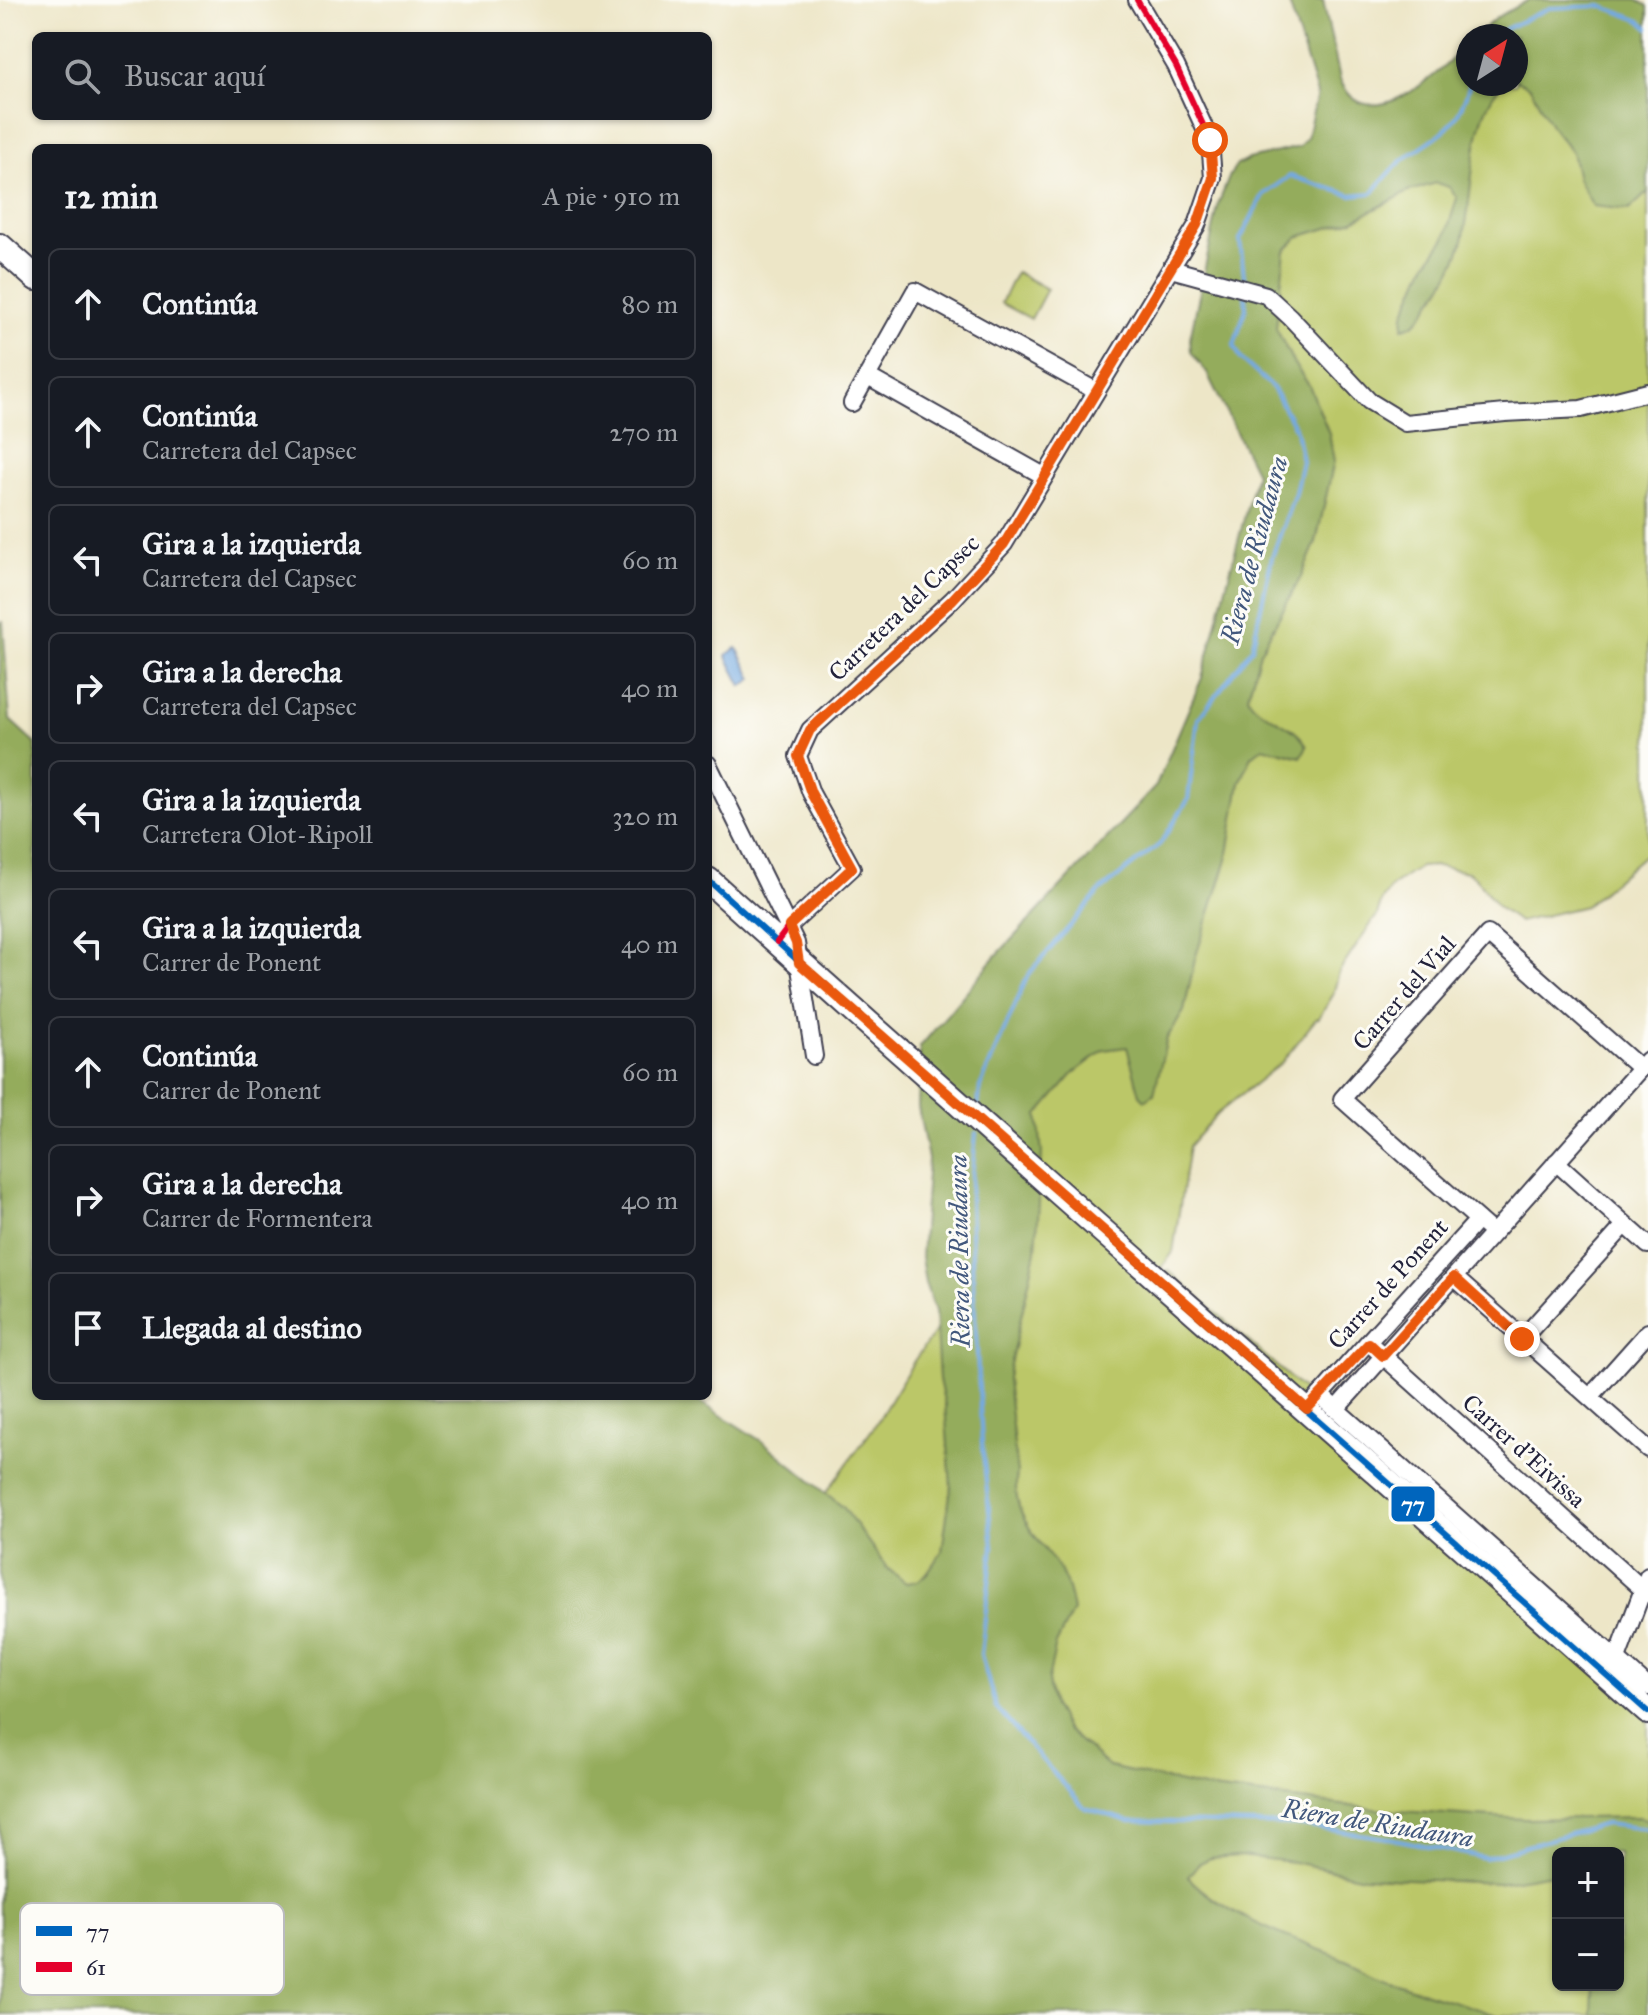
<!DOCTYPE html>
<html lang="es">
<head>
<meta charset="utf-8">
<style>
	body { margin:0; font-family:"IM FELL Great Primer",serif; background:#242831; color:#f1f3f6 }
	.controls { position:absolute; right:24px; bottom:24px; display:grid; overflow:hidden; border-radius:12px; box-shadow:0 2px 6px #0004 }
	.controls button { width:72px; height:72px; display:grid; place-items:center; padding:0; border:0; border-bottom:2px solid #363941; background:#171b24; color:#f1f3f6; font:40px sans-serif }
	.compass { position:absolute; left:1456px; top:24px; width:72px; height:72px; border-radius:50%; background:#171b24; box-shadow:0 2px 6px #0004; rotate:36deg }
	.stop { position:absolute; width:24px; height:24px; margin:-18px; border:6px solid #ea580c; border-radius:50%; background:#fff }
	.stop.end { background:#ea580c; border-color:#fff; box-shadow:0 2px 8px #0008 }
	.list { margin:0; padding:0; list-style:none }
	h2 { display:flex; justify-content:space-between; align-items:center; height:104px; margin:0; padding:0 32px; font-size:34px }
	h2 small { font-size:26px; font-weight:400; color:#9ea1a6 }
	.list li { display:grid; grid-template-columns:52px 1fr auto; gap:24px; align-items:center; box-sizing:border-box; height:112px; margin:0 16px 16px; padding:0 16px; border:2px solid #363941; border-radius:12px }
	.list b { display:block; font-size:30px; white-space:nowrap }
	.list p { margin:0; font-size:26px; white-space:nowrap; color:#9ea1a6 }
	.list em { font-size:26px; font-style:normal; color:#9ea1a6 }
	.icon { flex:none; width:44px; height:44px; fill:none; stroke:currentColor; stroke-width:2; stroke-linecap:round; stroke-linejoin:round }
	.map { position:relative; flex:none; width:1648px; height:2015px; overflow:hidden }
	.search { position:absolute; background:#171b24; box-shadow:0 2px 6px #0004; left:32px; top:32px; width:680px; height:88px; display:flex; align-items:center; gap:20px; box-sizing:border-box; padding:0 28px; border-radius:12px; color:#9ea1a6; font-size:30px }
	.panel { position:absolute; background:#171b24; box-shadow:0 2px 6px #0004; left:32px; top:144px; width:680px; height:1256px; border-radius:12px }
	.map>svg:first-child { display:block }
</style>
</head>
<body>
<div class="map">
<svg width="1648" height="2015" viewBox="0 0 1648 2015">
	<rect width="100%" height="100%" fill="#fdfcf7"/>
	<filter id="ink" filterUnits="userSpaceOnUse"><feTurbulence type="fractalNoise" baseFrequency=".0125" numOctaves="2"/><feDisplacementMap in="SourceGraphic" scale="16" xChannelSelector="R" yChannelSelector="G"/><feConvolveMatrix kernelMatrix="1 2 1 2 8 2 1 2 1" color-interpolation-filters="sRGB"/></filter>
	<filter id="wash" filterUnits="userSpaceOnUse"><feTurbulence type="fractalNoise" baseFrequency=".006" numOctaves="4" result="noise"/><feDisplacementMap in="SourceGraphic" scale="32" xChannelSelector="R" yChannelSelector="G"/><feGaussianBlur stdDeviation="1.8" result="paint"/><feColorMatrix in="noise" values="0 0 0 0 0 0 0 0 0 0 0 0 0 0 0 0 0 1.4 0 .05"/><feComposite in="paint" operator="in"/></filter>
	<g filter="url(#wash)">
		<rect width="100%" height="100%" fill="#ede6c7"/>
		<g fill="#bbc768" stroke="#6e7452" stroke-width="2" fill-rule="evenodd">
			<path d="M 1502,31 L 1648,38 L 1648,852 L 1585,906 L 1519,922 L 1499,908 L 1475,877 L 1468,872 L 1437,866 L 1420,867 L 1392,886 L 1382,900 L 1377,915 L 1339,972 L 1333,995 L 1319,1018 L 1316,1019 L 1282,1062 L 1217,1114 L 1189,1146 L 1173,1252 L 1163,1266 L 1163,1274 L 1168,1270 L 1648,1695 L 1648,2015 L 457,2015 L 817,1505 L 874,1427 L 914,1361 L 956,1302 L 1103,888 L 1270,585 L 1232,285 L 1468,84 L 1516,84 L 1516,36 ZM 1558,1853 L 1618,1853 L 1618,1985 L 1558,1985 Z"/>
			<path d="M 1016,272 L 1047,289 L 1031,319 L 1001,303 Z"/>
		</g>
		<g fill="#94ac5c" stroke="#5b674c" stroke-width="2">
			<path d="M 1288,0 L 1323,0 L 1340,79 C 1366,143 1442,71 1468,43 L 1468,84 L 1503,84 C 1468,114 1474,202 1462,244 C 1455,267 1444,285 1430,304 C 1423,315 1417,326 1403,328 L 1404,314 L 1425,266 L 1445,238 L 1457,198 L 1449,187 L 1436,183 L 1410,191 L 1354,220 L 1298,237 L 1285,251 L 1276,328 L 1294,364 L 1309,385 L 1329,433 L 1334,461 L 1316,542 L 1302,575 L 1260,652 L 1248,696 C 1255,716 1294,721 1307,746 L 1301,757 L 1263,747 L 1252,756 L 1240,783 L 1227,860 L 1195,959 L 1184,1011 L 1167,1038 L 1154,1094 L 1145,1100 L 1140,1095 L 1127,1047 L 1104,1050 L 1074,1073 L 1038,1115 L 1042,1153 L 1036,1251 L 1007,1378 L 1017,1473 C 1010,1520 1041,1538 1062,1574 C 1068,1585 1071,1599 1073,1611 L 1056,1644 L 1048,1680 L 1050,1693 L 1053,1706 L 1066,1729 L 1109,1767 L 1204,1788 L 1383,1810 L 1524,1819 L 1639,1817 L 1648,1820 L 1648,2015 L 1592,2015 L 1593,1985 L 1618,1985 L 1618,1853 L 1558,1853 L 1558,1873 L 1497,1883 L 1364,1877 L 1293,1862 L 1240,1856 L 1210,1858 L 1198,1864 L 1188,1877 C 1223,1914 1288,1938 1334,1955 C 1354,1962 1372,1973 1391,1981 C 1425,1994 1462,2003 1497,2015 L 0,2015 L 0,623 L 3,622 L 10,720 L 36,744 L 36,1396 L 691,1396 L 766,1444 L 844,1508 L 887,1568 L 906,1583 L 918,1581 L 927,1573 L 942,1551 L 951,1487 L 945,1405 L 939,1380 L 935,1311 L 925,1283 L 921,1257 L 928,1159 L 918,1107 L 920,1047 L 997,955 L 1156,786 L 1202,678 L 1256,473 L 1207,373 L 1191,352 L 1190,338 L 1219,202 L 1230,175 L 1237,165 L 1249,159 L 1299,147 L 1307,137 L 1317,94 Z"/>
			<path d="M 1529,0 L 1637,0 L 1648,6 L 1648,192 L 1629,210 L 1593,206 L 1578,179 L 1572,152 L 1553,129 L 1530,87 L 1516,80 L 1516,36 L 1475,36 L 1497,17 Z"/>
		</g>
		<path fill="#73a9e1" stroke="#4a668e" stroke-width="2" d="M 737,648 L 753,679 L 742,686 L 726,655 Z"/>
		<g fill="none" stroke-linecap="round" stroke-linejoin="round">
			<g stroke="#73a9e1" stroke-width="4">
				<path d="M 1491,36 L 1549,8 L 1602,6 L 1641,21 L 1648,28"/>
				<path d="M 1245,285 L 1240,240 L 1263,195 L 1290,176 L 1351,195 L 1372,193 C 1381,183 1391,170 1402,161 C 1441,130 1453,137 1470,84"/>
				<path d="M 978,1108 L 980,1087 L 1028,975 L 1100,891 L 1160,844 L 1188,800 L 1198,719 L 1252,648 L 1272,557 L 1295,493 L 1302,461 L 1296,430 L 1273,388 L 1241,359 L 1234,345 L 1246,309 L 1245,293"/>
				<path d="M 976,1133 L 970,1197 L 972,1261 L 982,1443 L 993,1547 L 981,1655 L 996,1708 L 1085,1808 L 1129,1821 L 1296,1825 L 1394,1839 L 1485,1858 L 1605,1824 L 1648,1829"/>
			</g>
		</g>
	</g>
	<g filter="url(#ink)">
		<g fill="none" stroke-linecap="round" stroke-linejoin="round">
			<defs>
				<g id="street">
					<path d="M 1171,269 L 1266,295 L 1290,317 L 1369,401 L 1405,423 L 1505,413 L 1581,409 L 1648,392"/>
					<path d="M 868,377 L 1044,476"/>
					<path d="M 852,403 L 915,291 L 1096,391"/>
					<path d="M 708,764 L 796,943 L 814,1056"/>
					<path d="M 777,942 L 789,926 L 852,868 L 811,793 L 798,756 L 810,730 L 952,600 L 1004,544 L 1197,225 L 1213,178 L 1210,140 L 1176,66 L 1137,0"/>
					<path d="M 1556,1162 L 1648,1245"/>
					<path d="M 1493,1233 L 1342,1099 L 1488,934 L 1640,1068"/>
					<path d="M 1454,1277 L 1648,1449"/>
					<path d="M 1522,1339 L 1625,1225"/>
					<path d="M 1369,1343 L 1648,1594"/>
					<path d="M 1320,1395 L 1648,1687"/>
					<path d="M 1590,1397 L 1648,1332"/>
					<path d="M 1313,1403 L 1478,1220"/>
					<path d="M 1336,1409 L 1648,1060"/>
					<path d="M 1617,1659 L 1648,1576"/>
				</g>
				<g id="primary">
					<path d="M 0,246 L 36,278"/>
					<path d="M 708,880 C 1019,1160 1335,1434 1648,1712"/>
				</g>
			</defs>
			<use href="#street" stroke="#403f50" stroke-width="20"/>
			<use href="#primary" stroke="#403f50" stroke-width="28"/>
			<use href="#street" stroke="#fff" stroke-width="16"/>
			<use href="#primary" stroke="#fff" stroke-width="24"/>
			<defs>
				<path id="bus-1" d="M 708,880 C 1019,1160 1335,1434 1648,1712"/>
				<path id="bus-2" d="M 777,942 L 789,926 L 852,868 L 811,793 L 798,756 L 810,730 L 952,600 L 1004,544 L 1197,225 L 1213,178 L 1210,140 L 1176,66 L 1137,0"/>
			</defs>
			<use href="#bus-1" stroke="#fdfcf7" stroke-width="12"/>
			<use href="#bus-2" stroke="#fdfcf7" stroke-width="12"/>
			<use href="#bus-1" stroke="#0065bd" stroke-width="6"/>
			<use href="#bus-2" stroke="#e4002b" stroke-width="6"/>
		</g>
	</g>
	<g fill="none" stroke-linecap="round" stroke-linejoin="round" filter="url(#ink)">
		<path stroke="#ea580c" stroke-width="10" d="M 1210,140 L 1213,178 L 1197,225 L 1004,544 L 952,600 L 810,730 L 798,756 L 811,793 L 852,868 L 789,926 L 796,943 L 799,963 L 1307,1409 L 1369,1343 L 1383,1356 L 1454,1277 L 1522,1339"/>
	</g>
	<g text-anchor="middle" stroke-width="6" stroke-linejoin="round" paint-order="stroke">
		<g font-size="24" fill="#22223b" stroke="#fdfcf7">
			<text transform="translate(904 608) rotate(-44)" y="8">Carretera del Capsec</text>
			<text transform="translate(1404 993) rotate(-49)" y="8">Carrer del Vial</text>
			<text transform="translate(1388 1284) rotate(-48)" y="8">Carrer de Ponent</text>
			<text transform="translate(1524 1451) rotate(42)" y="8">Carrer d'Eivissa</text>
		</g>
		<g font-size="26" font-style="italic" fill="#42587d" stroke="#fdfcf7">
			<text transform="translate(1254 550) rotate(-75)" y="9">Riera de Riudaura</text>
			<text transform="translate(959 1251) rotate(-91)" y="9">Riera de Riudaura</text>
			<text transform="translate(1378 1823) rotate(9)" y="9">Riera de Riudaura</text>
		</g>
	</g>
	<rect x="20" y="1903" width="264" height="92" rx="12" fill="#fdfcf7" stroke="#bbbbbf" stroke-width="2"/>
	<rect x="36" y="1926" width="36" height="10" fill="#0065bd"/>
	<rect x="36" y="1962" width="36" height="10" fill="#e4002b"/>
	<g font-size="22" fill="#22223b">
		<text x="86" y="1939">77</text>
		<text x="86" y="1975">61</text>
	</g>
	<rect stroke="#fdfcf7" stroke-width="3" x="1390" y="1485" width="46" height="38" rx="8" fill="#0065bd"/>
	<g font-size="22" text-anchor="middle" font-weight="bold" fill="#fff">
		<text x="1413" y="1512">77</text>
	</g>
</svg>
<div class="controls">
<button>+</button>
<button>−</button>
</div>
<svg class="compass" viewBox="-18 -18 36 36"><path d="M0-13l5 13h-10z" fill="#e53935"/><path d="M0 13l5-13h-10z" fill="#9ea1a6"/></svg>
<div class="stop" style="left:1210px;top:140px"></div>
<div class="stop end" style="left:1522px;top:1339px"></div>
<div class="search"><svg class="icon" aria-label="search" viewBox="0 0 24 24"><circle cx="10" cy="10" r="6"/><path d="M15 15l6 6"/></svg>Buscar aquí</div>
<section class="panel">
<h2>12 min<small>A pie · 910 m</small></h2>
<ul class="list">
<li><svg class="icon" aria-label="ahead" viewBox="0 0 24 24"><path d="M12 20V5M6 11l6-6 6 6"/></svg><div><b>Continúa</b></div><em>80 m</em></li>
<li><svg class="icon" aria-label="ahead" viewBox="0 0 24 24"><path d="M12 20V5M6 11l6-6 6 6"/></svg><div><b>Continúa</b><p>Carretera del Capsec</p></div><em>270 m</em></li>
<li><svg class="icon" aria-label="left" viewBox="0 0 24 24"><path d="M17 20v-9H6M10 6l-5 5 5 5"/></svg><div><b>Gira a la izquierda</b><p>Carretera del Capsec</p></div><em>60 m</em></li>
<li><svg class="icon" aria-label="right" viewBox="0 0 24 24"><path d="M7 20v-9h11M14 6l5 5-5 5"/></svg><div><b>Gira a la derecha</b><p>Carretera del Capsec</p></div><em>40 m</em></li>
<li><svg class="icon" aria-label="left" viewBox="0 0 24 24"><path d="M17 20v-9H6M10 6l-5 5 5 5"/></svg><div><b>Gira a la izquierda</b><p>Carretera Olot-Ripoll</p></div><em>320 m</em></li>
<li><svg class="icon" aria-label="left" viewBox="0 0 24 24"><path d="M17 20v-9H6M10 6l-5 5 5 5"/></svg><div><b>Gira a la izquierda</b><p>Carrer de Ponent</p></div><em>40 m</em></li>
<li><svg class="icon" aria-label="ahead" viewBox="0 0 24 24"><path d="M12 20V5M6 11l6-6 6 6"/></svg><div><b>Continúa</b><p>Carrer de Ponent</p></div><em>60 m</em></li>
<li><svg class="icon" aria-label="right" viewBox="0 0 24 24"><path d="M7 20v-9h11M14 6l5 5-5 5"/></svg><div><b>Gira a la derecha</b><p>Carrer de Formentera</p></div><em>40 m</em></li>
<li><svg class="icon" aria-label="arrive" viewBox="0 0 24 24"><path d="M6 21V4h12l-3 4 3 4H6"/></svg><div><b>Llegada al destino</b></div></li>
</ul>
</section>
</div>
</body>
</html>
